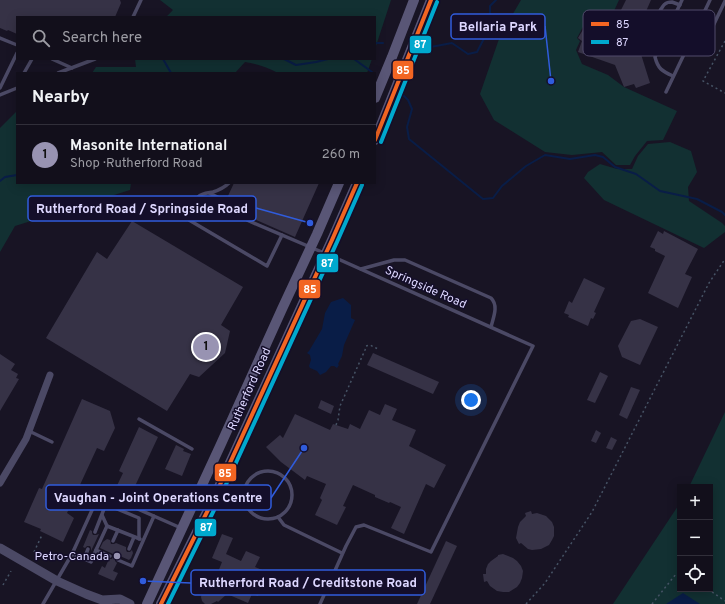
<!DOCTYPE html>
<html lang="en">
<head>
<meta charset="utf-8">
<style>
	body { margin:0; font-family:Overpass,sans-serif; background:#1b1824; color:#f1f3f6 }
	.controls { position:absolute; right:12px; bottom:12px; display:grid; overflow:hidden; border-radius:0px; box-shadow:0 2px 10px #0003 }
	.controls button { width:36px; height:36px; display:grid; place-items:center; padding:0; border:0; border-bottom:1px solid #312f3a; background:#120f1b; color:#f1f3f6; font:20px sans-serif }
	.you { position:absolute; left:471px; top:400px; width:14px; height:14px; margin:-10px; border:3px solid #fff; border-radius:50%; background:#1a73e8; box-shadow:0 0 0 6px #1a73e833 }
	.badge { display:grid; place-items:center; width:26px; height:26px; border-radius:50%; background:#9893b2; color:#111; font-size:13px; font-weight:700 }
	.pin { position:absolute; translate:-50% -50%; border:2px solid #fff; box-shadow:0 1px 4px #0006 }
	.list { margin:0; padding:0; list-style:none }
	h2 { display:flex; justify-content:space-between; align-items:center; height:52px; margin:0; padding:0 16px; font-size:17px }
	h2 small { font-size:13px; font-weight:400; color:#9c9ca3 }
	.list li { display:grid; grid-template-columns:26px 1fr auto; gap:12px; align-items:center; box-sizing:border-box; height:60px; padding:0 16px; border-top:1px solid #312f3a }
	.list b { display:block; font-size:15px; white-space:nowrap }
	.list p { margin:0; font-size:13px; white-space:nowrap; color:#9c9ca3 }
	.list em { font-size:13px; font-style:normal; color:#9c9ca3 }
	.icon { flex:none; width:22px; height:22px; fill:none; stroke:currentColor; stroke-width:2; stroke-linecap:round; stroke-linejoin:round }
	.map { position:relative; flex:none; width:725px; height:604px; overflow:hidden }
	.search { position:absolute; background:#120f1b; box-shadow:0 2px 10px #0003; left:16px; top:16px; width:360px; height:44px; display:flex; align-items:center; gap:10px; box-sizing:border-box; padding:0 14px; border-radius:0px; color:#9c9ca3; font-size:15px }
	.panel { position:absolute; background:#120f1b; box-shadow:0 2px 10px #0003; left:16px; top:72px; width:360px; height:112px; border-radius:0px }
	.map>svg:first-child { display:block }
</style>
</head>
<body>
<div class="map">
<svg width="725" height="604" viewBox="0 0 725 604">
	<rect width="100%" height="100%" fill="#181424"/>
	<g fill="#123032">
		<path d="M 160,0 L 391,0 L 375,49 L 375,17 L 166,17 L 173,10 Z"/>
		<path d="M 521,0 L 619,0 L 604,33 L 584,25 L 577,38 L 580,41 L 576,50 L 582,64 L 608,75 L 624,87 L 677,111 L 663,140 L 647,141 L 635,156 L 630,165 L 616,165 L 602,152 L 572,155 L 545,152 L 494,120 L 480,94 L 500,36 Z"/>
		<path d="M 135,59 L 372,59 L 367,73 L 278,73 C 267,67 257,64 245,62 L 235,73 L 92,73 L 96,67 L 136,67 Z"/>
		<path d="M 17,111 L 17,183 L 131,183 L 130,190 L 15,226 L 0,252 L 0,128 Z"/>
		<path d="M 670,142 L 691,151 L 697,172 L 688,187 L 689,201 L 722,223 L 725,226 L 725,232 L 704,248 L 604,200 L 584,178 L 588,172 L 600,164 L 617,169 L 632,169 L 638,156 L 648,144 Z"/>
		<path d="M 725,412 L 725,604 L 613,604 L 680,503 L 680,589 L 710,589 L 710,487 L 689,487 Z"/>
	</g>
	<g fill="#091d47">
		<path d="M 343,298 L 351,305 L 351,318 L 355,320 L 344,345 L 342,356 L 338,364 L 339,365 L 337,368 L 334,366 L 331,366 L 326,372 L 320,375 L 317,371 L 310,368 L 309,366 L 311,360 L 310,355 L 307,353 L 309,351 L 322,329 L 325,313 L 331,302 Z"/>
		<path d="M 683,593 L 700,604 L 666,604 Z"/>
	</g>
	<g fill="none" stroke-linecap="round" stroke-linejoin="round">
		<g stroke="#091d47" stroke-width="2">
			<path d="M 375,43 L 383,43"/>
			<path d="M 420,49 L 452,43 L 468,54 L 477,52 L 490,27 L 490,6 L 496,0"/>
			<path d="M 163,59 L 171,73"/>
			<path d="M 284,59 L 296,65 L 316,62 L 328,59"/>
			<path d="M 354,59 L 372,72"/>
			<path d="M 400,92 L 408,100 L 412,109 L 407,127 L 409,139 L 483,199 L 493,198 L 502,186 L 526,166 L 545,155 L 570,159 L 595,155 L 603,157 L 615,167 L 636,174 L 660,191 L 697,199 L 722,212 L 725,215"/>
			<path d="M 0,181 L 5,177 L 17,175"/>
		</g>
	</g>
	<g fill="#363246">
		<path d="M 0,0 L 120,0 L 121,3 L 115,17 L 17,17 L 17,34 L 8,30 L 7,31 L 0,28 Z"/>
		<path d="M 626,0 L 651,0 L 636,34 L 623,28 L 626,22 L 617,18 Z"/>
		<path d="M 584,28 L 640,51 L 650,83 L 636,88 L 634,84 L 624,87 L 615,65 L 578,52 L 582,41 L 578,38 Z"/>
		<path d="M 234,183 L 319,183 L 295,237 L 247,216 L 244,211 L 242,211 L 240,213 L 224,206 L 224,204 L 228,204 L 229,202 L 229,199 L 227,198 Z"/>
		<path d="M 132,221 L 243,287 L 221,325 L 230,331 L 225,353 L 199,377 L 190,374 L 167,411 L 46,338 L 97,252 L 107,259 Z"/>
		<path d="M 658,231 L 663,234 L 664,231 L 685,242 L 698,249 L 685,274 L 692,277 L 678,308 L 648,293 L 665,256 L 655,251 L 655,249 L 650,247 Z"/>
		<path d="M 584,278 L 605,288 L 594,312 L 596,313 L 593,319 L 591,318 L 588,326 L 568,317 L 569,315 L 564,313 L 569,301 L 572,303 Z"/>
		<path d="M 640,319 L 658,327 L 640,365 L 622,357 L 618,346 L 631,321 Z"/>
		<path d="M 373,353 L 439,382 L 433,394 L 367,365 Z"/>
		<path d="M 0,354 L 15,364 L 11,370 L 18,374 L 16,378 L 19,379 L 0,411 Z"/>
		<path d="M 600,372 L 608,376 L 595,403 L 587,400 Z"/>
		<path d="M 631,387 L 640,390 L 627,419 L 619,415 Z"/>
		<path d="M 82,399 L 110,411 L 115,428 L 104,451 L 97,448 L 67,513 L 74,518 L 63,542 L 40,531 L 41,529 L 24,522 L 39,488 L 42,489 Z"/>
		<path d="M 321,400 L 334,406 L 331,414 L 318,408 Z"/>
		<path d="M 385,404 L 397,409 L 392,420 L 416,430 L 409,446 L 446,465 L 434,488 L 426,484 L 404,534 L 391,528 L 401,507 L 390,502 L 389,503 L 375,497 L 375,495 L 353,485 L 343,506 L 346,507 L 337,525 L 315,515 L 322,500 L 320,498 L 326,484 L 307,476 L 305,480 L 281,462 L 266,447 L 280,435 L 283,438 L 295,414 L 330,430 L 333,424 L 348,429 L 350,424 L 360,429 L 369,410 L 380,415 Z"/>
		<path d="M 139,427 L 158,437 L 128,501 L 113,494 L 123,473 L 119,471 Z"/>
		<path d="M 596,430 L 601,433 L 596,443 L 591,441 Z"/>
		<path d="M 611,437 L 617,440 L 612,450 L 606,448 Z"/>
		<path d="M 176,445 L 184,449 L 183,451 L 191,454 L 182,476 L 165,469 Z"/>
		<path d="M 531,511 L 532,514 L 537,513 L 546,516 L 552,522 L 554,527 L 554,536 L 552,540 L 549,545 L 541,549 L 532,550 L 528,549 L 521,543 L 519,544 L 516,538 L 518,527 L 520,522 L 526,516 L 525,513 Z"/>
		<path d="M 90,530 L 92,531 L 92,533 L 93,535 L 96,535 L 99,534 L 91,551 L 91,548 L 90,546 L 87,546 L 85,548 L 83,547 Z"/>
		<path d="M 222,534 L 233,538 L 226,554 L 241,561 L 246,551 L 260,557 L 255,567 L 267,572 L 259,591 L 260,591 L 258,596 L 252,594 L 248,603 L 227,594 L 218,602 L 217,601 L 211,604 L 205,604 L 202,601 L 201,597 L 202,593 L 209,585 L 207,585 L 211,577 L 213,578 L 215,572 L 218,572 L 222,562 L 212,558 Z"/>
		<path d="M 107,539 L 110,540 L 111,544 L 114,544 L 116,543 L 126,547 L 126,550 L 127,552 L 130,552 L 132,550 L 133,553 L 131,558 L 129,560 L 120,556 L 115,558 L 115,561 L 117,563 L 113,571 L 118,573 L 114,581 L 98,574 L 102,566 L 105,568 L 109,559 L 112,559 L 113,557 L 113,554 L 111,553 L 100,548 L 103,542 Z"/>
		<path d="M 446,541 L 457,546 L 430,604 L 417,604 Z"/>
		<path d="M 503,554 L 513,558 L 517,561 L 521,566 L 523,571 L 522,578 L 520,583 L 517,587 L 509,592 L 503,592 L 497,591 L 490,586 L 487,581 L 484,582 L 483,574 L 486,574 L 486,569 L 488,564 L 491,561 L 498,556 L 498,555 Z"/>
	</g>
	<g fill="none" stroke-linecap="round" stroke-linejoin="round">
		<g stroke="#465365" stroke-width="1.5" stroke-dasharray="2 3" stroke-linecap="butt">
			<path d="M 725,41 L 703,81 L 725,93"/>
			<path d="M 336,425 L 338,420 L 340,406 L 365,350 L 366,346 L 370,345 L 378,349"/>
			<path d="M 34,552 L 42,535"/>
			<path d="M 3,585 L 11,571"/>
			<path d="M 708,589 L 725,601"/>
			<path d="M 526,604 L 545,583 L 592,512 L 709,283 L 725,259"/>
			<path d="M 652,604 L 676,574 L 680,574"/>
		</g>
		<g stroke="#4b4965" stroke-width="3.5">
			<path d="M 133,17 L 141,0"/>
			<path d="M 668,29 C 657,25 655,19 661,9 C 662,8 664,4 665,4 C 667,2 670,2 672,2 L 680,5"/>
			<path d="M 665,36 C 672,40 691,51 698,49 C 700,49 703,46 704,45 L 725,1"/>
			<path d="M 0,38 L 17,45"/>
			<path d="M 52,59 L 72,68"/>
			<path d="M 24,73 L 32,59"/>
			<path d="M 58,73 L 95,59"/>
			<path d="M 673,76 C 662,71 658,69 655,57 L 682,0"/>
			<path d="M 0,88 L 17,53"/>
			<path d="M 666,92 L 710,0"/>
			<path d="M 0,95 L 17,88"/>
			<path d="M 229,183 C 225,187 219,190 213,192 C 208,193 202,193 198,197 C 192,202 191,213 189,220 L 267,266 L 282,235"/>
			<path d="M 209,193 L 226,201"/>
			<path d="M 243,214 L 242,217 L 249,221 L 329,255 L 533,346 L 431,552 L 364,525 L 356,527 L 346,546 L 320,604"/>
			<path d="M 361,269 L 394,260 L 405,260 L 491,298 C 499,306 493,318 491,327"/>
			<path d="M 139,419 L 192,449"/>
			<path d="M 29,431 L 52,442"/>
			<circle cx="268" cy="495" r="24"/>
			<path d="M 102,515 L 107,526"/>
			<path d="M 278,517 L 284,525 L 342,553"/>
			<path d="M 95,532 L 104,509 L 110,506 L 139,518 L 139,539"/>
			<path d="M 113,541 L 118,530"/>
			<path d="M 129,549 L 134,537"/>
			<path d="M 96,550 L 107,526 L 140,539"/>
			<path d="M 72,554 L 91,562 L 96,550 L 110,556"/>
			<path d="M 84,559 L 88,549"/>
			<path d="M 118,560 L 132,566 L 154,516"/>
			<path d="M 287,574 L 326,591"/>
			<path d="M 332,577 L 352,586"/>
			<path d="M 43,604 L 72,554 L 98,497 L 106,495 L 181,528"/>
		</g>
		<path stroke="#4b4965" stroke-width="7" d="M 0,483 L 26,439 L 50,375"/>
		<path stroke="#4b4965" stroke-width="9" d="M 0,548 L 57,581 L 86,594 L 102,600 L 120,599 L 130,604"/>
		<g stroke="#595676" stroke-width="10">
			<path d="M 375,98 L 392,57 L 414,0"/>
			<path d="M 375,140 L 431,0"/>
			<path d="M 147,604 L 221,444 L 282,309 L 317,234 L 339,183"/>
			<path d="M 161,604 L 213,500 L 332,240 L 357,183"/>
		</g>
		<defs>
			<g id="bus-1">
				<path d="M 375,140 L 431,0"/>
				<path d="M 161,604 L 213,500 L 332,240 L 357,183"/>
			</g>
			<g id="bus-2">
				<path d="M 381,142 L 437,2"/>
				<path d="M 168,604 L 218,502 L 337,242 L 362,185"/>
			</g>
		</defs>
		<use href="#bus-1" stroke="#140e2a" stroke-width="7"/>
		<use href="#bus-2" stroke="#140e2a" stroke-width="7"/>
		<use href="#bus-1" stroke="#f26522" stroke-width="4"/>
		<use href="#bus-2" stroke="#00a9ce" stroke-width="4"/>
	</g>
	<circle fill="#9893b2" stroke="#140e2a" stroke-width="1.5" cx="117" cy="556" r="4"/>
	<g text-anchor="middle" stroke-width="3" stroke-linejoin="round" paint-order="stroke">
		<g font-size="12" fill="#ddd7ff" stroke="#140e2a">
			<text transform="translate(426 287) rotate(24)" y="4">Springside Road</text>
			<text transform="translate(249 389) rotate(-66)" y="4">Rutherford Road</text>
		</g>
		<g font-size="12" fill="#ddd7ff" stroke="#140e2a" text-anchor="end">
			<text x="109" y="560">Petro-Canada</text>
		</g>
	</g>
	<rect x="583" y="10" width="132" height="46" rx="6" fill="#140e2a" stroke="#504a6a" stroke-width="1"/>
	<rect x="591" y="22" width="18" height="4" fill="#f26522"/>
	<rect x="591" y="40" width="18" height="4" fill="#00a9ce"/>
	<g font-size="11" fill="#ddd7ff">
		<text x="616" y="28">85</text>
		<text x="616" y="46">87</text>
	</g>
	<path fill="none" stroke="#305cdc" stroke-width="1.5" d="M551 81L545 26M310 223L256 208M304 448L271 498M143 581L191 583"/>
	<g fill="#305cdc" stroke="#140e2a" stroke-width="1.5">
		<circle cx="551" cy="81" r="4"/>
		<circle cx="310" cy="223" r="4"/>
		<circle cx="304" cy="448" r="4"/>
		<circle cx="143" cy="581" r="4"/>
	</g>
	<g fill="#140e2a" stroke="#305cdc" stroke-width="1.5">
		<rect x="451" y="14" width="94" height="25" rx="4"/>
		<rect x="28" y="196" width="228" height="25" rx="4"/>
		<rect x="46" y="485" width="225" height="25" rx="4"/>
		<rect x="191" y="570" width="234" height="25" rx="4"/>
	</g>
	<g font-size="13" text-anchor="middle" font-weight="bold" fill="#ddd7ff">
		<text x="498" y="31">Bellaria Park</text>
		<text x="142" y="213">Rutherford Road / Springside Road</text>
		<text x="158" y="502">Vaughan - Joint Operations Centre</text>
		<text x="308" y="587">Rutherford Road / Creditstone Road</text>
	</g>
	<g stroke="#140e2a" stroke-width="1.5">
		<rect x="409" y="35" width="23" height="19" rx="4" fill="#00a9ce"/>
		<rect x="392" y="60" width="22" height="20" rx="4" fill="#f26522"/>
		<rect x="316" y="253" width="23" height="20" rx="4" fill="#00a9ce"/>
		<rect x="298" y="279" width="23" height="20" rx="4" fill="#f26522"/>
		<rect x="214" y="463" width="23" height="19" rx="4" fill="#f26522"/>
		<rect x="194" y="518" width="23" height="19" rx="4" fill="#00a9ce"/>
	</g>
	<g font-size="11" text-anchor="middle" font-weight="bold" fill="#fff">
		<text x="420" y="48">87</text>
		<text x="403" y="74">85</text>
		<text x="327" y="267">87</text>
		<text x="310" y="293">85</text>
		<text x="225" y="477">85</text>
		<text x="206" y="531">87</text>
	</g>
</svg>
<div class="controls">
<button>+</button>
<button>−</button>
<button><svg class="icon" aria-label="locate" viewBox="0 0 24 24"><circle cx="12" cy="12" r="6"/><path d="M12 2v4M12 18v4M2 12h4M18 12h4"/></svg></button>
</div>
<div class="you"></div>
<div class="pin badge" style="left:206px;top:347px">1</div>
<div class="search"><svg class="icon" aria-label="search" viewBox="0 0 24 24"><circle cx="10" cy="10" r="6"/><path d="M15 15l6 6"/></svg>Search here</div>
<section class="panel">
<h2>Nearby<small></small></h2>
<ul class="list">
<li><span class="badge">1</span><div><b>Masonite International</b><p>Shop · Rutherford Road</p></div><em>260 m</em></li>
</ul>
</section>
</div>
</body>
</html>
